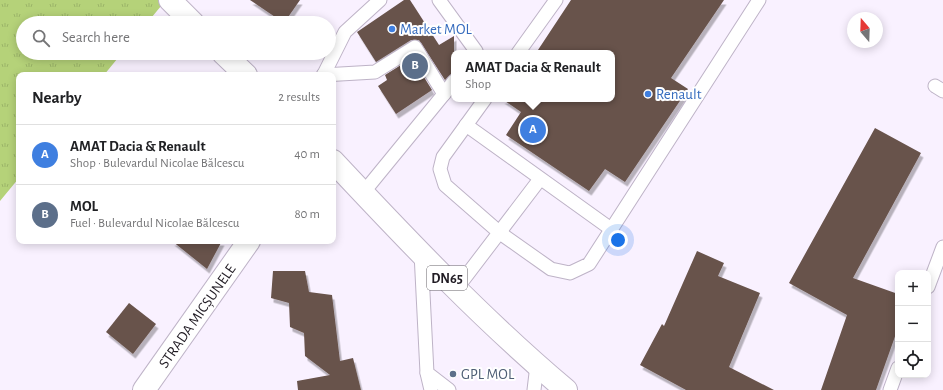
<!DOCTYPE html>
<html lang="en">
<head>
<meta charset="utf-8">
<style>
	body { margin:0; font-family:"Alegreya Sans",sans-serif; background:#f6f6f6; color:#202124 }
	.controls { position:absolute; right:12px; bottom:12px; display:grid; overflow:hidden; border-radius:8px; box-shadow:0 2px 10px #0003 }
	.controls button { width:36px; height:36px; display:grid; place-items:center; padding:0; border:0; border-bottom:1px solid #e0e0e0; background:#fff; color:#202124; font:20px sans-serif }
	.compass { position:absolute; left:847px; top:12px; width:36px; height:36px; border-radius:50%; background:#fff; box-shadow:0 2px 10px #0003; rotate:341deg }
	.you { position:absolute; left:618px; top:240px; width:14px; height:14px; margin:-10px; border:3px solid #fff; border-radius:50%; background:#1a73e8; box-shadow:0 0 0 6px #1a73e833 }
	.badge { display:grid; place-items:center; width:26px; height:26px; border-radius:50%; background:#db2777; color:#fff; font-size:13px; font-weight:700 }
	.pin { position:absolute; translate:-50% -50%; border:2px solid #fff; box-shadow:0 1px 4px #0006 }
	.popup { position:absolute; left:451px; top:50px; width:164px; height:52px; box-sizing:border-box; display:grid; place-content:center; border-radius:8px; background:#fff; filter:drop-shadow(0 1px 3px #0005); font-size:13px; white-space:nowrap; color:#757577 }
	.popup b { font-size:15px; color:#202124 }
	.popup::after { content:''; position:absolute; left:50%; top:100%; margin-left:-8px; border:8px solid transparent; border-top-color:#fff }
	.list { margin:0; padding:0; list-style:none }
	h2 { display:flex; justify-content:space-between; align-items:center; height:52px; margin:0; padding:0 16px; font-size:17px }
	h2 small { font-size:13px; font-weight:400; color:#757577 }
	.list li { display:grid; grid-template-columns:26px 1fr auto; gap:12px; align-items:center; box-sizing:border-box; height:60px; padding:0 16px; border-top:1px solid #e0e0e0 }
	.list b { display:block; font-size:15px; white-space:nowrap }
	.list p { margin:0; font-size:13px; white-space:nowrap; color:#757577 }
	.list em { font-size:13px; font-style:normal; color:#757577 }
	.icon { flex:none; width:22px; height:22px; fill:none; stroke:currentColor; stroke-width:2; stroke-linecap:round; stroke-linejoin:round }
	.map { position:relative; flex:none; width:943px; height:390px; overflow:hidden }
	.search { position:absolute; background:#fff; box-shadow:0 2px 10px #0003; left:16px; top:16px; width:320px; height:44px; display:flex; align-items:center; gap:10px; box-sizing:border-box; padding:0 14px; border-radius:22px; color:#757577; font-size:15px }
	.panel { position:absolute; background:#fff; box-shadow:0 2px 10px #0003; left:16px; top:72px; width:320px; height:172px; border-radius:8px }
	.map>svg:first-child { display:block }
</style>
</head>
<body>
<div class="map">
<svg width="943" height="390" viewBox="0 0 943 390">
	<defs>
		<pattern id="grass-tufts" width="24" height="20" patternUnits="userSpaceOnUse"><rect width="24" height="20" fill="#b5d279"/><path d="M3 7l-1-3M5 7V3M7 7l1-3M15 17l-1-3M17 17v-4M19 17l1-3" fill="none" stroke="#9bb468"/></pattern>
		<filter id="shadow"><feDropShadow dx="2.5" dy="4.5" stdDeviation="0" flood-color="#0004"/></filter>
	</defs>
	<rect width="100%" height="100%" fill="#f9f1ff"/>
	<path fill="url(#grass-tufts)" d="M 0,0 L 166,0 L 147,23 L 23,23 L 23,53 L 122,53 L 104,75 L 19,75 L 19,178 L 0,201 Z"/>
	<g fill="#68534b" filter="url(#shadow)">
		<path d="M 250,0 L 300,0 L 284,23 Z"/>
		<path d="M 404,0 L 410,0 L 439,45 L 454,36 L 454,73 L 451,74 L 445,80 L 419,40 L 411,40 L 376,62 L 357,32 Z"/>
		<path d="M 571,0 L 724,0 L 671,78 L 688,89 L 625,182 L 605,169 L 589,191 L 506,135 L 521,112 L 502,99 L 612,99 L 612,53 L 536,53 Z"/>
		<path d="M 412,58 L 432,90 L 396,114 L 378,86 L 387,80 L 385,75 Z"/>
		<path d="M 875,128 L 921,153 L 853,278 L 898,294 L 898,328 L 876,390 L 821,390 L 847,315 L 789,283 Z"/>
		<path d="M 172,241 L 222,241 L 207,269 Z"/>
		<path d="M 697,251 L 724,263 L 718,276 L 760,293 L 729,367 L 774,390 L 686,390 L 640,365 L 662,324 L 664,326 Z"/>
		<path d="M 273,271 L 305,271 L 309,292 L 332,295 L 340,361 L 353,358 L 361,390 L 298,390 L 297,381 L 330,375 L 305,356 L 304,333 L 290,327 L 289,303 L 271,298 Z"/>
		<path d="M 129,303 L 156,324 L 133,354 L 106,332 Z"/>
	</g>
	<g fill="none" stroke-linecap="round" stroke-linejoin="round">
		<defs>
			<g id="lane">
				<path d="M 439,0 L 476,51 L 475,53"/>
				<path d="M 518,53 L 556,0"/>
				<path d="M 324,74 L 345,32 L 380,0"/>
				<path d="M 323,75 L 375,72 L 415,47 L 444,94 L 363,193"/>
				<path d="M 935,86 L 943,91"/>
				<path d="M 444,94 L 454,81"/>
				<path d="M 485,99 L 443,157 L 440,169 L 445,185 L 500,233 L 551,269 L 570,273 L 589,264 L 759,0"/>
				<path d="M 466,125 L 611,229"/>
				<path d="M 421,253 L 427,373 L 449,390"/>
				<path d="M 928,287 L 943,247"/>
				<path d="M 457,288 L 540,179"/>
				<path d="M 427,373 L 431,390"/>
				<path d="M 534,390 L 537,365"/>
				<path d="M 890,390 L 898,368"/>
			</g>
			<path id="street" d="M 144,390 L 249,241"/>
			<g id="primary">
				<path d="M 170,0 L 193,23"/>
				<path d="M 223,53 L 246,75"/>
				<path d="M 333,161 C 407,240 483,320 566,390"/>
			</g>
		</defs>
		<use href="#lane" stroke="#beb3c7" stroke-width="15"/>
		<use href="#street" stroke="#beb3c7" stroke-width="24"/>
		<use href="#primary" stroke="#beb3c7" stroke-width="24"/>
		<use href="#lane" stroke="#fff" stroke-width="13"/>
		<use href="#street" stroke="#fff" stroke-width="22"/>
		<use href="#primary" stroke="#fff" stroke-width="22"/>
	</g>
	<g fill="#3f7fe0" stroke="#fff" stroke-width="1.5">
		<circle cx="392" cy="29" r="4"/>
		<circle cx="648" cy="94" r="4"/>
	</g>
	<circle fill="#5c6f8a" stroke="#fff" stroke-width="1.5" cx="453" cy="374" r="4"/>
	<g text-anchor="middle" stroke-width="4" stroke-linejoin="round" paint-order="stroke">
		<rect fill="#fff" stroke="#646066" stroke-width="1" x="427" y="266" width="40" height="24" rx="3"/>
		<g font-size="14" font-weight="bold" fill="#211c24">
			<text x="447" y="283">DN65</text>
		</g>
		<g font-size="15" fill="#366cbe" stroke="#fff" text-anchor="start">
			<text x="400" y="34">Market MOL</text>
			<text x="656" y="99">Renault</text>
		</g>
		<g font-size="15" fill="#211c24" stroke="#fff">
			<text transform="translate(197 316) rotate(-55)" y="5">STRADA MICȘUNELE</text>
		</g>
		<g font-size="15" fill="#4e5e75" stroke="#fff" text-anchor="start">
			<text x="461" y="379">GPL MOL</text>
		</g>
	</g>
</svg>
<div class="controls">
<button>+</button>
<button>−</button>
<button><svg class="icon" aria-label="locate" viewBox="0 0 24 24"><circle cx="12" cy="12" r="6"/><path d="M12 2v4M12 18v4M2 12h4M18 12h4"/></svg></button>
</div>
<svg class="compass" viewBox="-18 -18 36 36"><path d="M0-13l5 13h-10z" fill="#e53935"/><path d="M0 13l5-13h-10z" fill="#757577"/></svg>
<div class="you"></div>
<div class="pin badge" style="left:533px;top:130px;background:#3f7fe0">A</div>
<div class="popup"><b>AMAT Dacia &amp; Renault</b>Shop</div>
<div class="pin badge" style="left:415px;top:66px;background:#5c6f8a">B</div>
<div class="search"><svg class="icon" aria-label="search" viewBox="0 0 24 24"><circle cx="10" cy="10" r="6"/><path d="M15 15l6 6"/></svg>Search here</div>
<section class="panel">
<h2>Nearby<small>2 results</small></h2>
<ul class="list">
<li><span class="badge" style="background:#3f7fe0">A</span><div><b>AMAT Dacia &amp; Renault</b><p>Shop · Bulevardul Nicolae Bălcescu</p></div><em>40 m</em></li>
<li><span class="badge" style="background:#5c6f8a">B</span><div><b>MOL</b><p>Fuel · Bulevardul Nicolae Bălcescu</p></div><em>80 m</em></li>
</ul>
</section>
</div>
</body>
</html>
